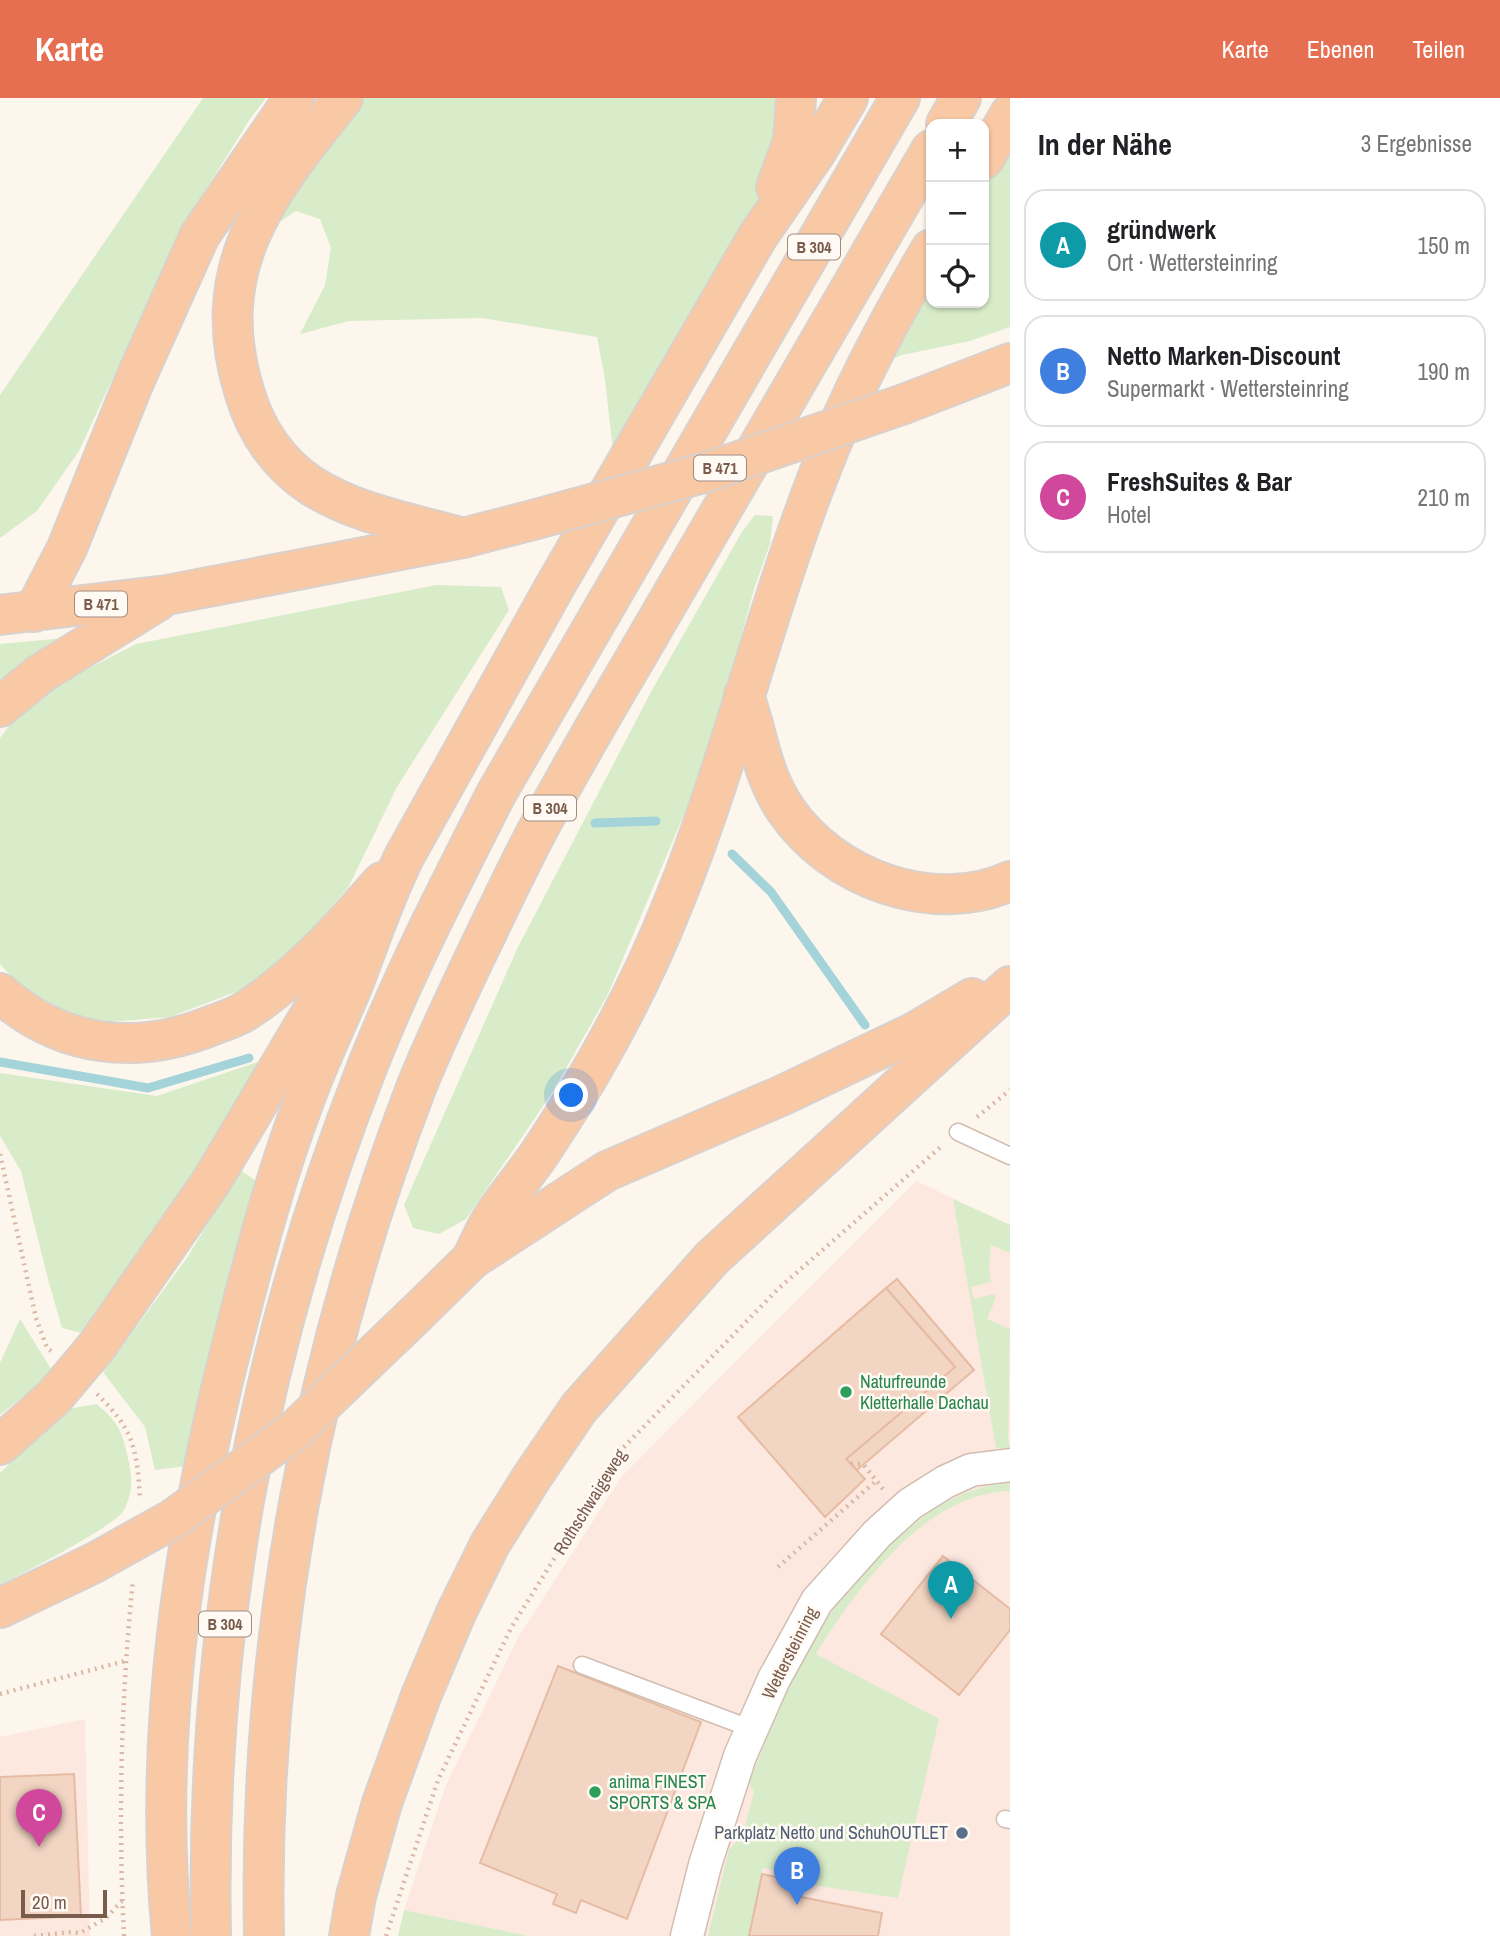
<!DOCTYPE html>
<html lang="de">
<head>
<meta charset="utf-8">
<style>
	body { margin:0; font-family:"Archivo Narrow",sans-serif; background:#f2f2f2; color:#202124 }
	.controls { position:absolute; right:21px; top:21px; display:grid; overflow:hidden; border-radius:14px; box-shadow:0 2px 5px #0004 }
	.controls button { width:63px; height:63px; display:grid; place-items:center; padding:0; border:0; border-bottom:2px solid #e0e0e0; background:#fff; color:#202124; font:35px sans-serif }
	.scale { position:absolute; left:21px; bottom:18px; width:86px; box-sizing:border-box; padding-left:7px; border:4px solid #7a5c4d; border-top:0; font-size:19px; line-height:24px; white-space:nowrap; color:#7a5c4d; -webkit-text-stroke:5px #fffaf3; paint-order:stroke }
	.you { position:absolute; left:572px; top:998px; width:24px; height:24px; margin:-18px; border:5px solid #fff; border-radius:50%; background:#1a73e8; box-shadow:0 0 0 10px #1a73e833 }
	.badge { display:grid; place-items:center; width:46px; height:46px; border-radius:50%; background:#e76f51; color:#fff; font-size:23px; font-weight:700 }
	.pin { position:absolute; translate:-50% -58px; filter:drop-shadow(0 2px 4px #0008) }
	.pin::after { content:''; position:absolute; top:37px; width:24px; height:21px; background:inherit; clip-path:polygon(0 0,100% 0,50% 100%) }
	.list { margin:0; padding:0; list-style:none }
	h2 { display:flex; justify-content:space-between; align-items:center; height:91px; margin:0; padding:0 28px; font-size:30px }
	h2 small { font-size:23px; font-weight:400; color:#757577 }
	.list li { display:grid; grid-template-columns:46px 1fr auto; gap:21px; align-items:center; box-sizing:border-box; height:112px; margin:0 14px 14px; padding:0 14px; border:2px solid #e0e0e0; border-radius:21px }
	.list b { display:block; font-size:26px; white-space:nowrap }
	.list p { margin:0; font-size:23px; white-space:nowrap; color:#757577 }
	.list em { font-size:23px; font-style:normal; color:#757577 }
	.icon { flex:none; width:38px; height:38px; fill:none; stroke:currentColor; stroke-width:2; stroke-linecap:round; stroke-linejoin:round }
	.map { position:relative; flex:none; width:1010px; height:1838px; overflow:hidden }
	header { display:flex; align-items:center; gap:42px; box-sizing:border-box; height:98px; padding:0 35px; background:#e76f51; color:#fff }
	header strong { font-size:33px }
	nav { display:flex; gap:38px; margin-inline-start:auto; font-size:24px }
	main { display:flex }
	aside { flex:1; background:#fff }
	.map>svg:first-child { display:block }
</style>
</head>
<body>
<header>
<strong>Karte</strong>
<nav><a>Karte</a><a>Ebenen</a><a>Teilen</a></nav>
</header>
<main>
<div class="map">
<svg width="1010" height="1838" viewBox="0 0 1010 1838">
	<rect width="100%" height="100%" fill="#fdf6ec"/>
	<g fill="#fde8e0">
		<path d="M 916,1083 L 1010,1127 L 1010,1838 L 529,1838 L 404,1812 L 446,1687 L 519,1538 L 622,1378 Z"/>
		<path d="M 85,1621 L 90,1838 L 0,1838 L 0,1639 Z"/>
	</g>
	<g fill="#d8ecc9">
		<path d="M 203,0 L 266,0 L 250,21 L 183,128 L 79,353 L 37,413 L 0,440 L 0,297 Z"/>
		<path d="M 356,0 L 786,0 L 761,101 L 613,353 L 605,281 L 597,239 L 482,220 L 349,223 L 300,236 L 325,187 L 331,150 L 320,121 L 296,113 L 272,129 Z"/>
		<path d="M 1010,44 L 1010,229 L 970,243 L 902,257 L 881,266 L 931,180 L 931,205 L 984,205 L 984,89 Z"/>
		<path d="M 755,417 L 773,418 L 770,446 L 755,488 L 707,662 L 608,896 L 552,995 L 466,1121 L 439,1136 L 413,1130 L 404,1107 L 517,851 L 652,592 L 743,432 Z"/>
		<path d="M 436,487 L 501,489 L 509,512 L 397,689 L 348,790 L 267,882 L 170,919 L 86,926 L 26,895 L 0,866 L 0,640 L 31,600 L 136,546 Z"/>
		<path d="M 64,540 L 0,586 L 0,546 Z"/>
		<path d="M 269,960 L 148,1157 L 86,1236 L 62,1230 L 49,1185 L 21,1073 L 0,1038 L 0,975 L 157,998 Z"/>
		<path d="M 240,1072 L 261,1086 L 186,1368 L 155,1372 L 145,1329 L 103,1274 L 187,1160 Z"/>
		<path d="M 953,1101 L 1010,1127 L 1010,1155 L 991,1147 L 989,1169 L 991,1184 L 971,1189 L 974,1201 L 994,1196 L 996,1200 L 987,1221 L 1010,1231 L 1008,1340 L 1010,1350 L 996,1350 Z"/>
		<path d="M 20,1221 L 53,1274 L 0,1317 L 0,1265 Z"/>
		<path d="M 96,1306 C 118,1323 122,1333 128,1360 C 132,1380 134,1392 124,1412 C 117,1427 20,1477 0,1487 L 0,1375 L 68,1311 Z"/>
		<path d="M 1010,1385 L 1010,1393 C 925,1395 856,1491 816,1556 L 939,1621 L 898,1800 L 812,1787 L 813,1781 L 800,1779 L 799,1784 L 782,1781 L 782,1774 L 763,1770 L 749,1838 L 708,1838 L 729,1752 L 743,1736 L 754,1694 L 749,1685 C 773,1626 797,1564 833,1512 C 850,1487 872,1465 894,1444 C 927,1413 963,1388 1010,1385 Z"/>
		<path d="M 404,1812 L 529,1838 L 398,1838 Z"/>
	</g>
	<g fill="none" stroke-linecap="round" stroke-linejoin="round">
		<g stroke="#a5d3da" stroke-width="9">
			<path d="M 595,725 L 656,723"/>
			<path d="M 732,756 L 771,794 L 865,927"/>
			<path d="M 0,964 L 148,990 L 249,960"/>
		</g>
	</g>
	<g fill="#f3d5c3" stroke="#e6bba3" stroke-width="2">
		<path d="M 897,1181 L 974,1272 L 857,1372 L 846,1361 L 955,1269 L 886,1190 Z"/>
		<path d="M 886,1190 L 955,1269 L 846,1361 L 865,1381 L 825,1419 L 738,1319 Z"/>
		<path d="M 943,1458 L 1010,1511 L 1010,1532 L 959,1597 L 881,1536 Z"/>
		<path d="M 558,1568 L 701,1624 L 627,1821 L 581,1802 L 576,1815 L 553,1806 L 557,1796 L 480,1765 Z"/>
		<path d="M 74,1676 L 81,1818 L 0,1822 L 0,1679 Z"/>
		<path d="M 762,1776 L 799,1784 L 796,1798 L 882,1815 L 878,1838 L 749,1838 Z"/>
	</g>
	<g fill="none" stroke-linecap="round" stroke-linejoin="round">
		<defs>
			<g id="service">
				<path d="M 958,1034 L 1010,1058"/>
				<path d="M 582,1567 L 752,1631"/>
				<path d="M 1005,1721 L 1010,1722"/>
			</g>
			<path id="minor" d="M 687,1838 L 705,1767 L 740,1658 L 774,1581 L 817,1503 L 877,1436 L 910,1406 L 945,1384 L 971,1372 L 1010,1367"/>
			<g id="trunk">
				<path d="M 343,0 C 268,94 205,169 245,296 C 256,333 279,367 312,388 C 358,417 412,425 463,440"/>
				<path d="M 946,26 L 961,0"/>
				<path d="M 984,61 L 1010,16"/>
				<path d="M 776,89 L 793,43 L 796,0"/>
				<path d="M 904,306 L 1010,265"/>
				<path d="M 34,514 L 67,450 L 134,284 L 200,137 L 294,0"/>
				<path d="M 0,517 L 167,497 L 463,440 L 533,422"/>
				<path d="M 744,597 C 758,636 761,676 786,712 C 832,780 933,818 1010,783"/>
				<path d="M 0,609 L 40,576 L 158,503"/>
				<path d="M 0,895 C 62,950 138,958 213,927 C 224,923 237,919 247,912 C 299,878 341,831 382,784"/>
				<path d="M 472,1161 C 478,1148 484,1134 492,1121 C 508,1096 528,1074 544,1049 C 595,972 639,892 673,806 C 730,666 764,517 819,376 C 849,297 889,223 931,151"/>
				<path d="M 417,1215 L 472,1161 L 607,1073 L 783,997 L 915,934 L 972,900"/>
				<path d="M 0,1347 L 54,1299 L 97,1248 L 211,1084 L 341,865"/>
				<path d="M 0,1510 L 94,1465"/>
				<path d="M 172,1838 C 152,1631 186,1422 238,1223 C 257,1149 277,1074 304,1003 C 318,964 336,927 352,889 C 369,845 383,802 404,759 L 555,488 L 758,138 L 816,54 L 848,0"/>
				<path d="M 211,1838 C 205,1536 256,1253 366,972 C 403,877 450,787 496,696 L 900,0"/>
				<path d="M 264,1838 C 258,1548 312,1261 416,990 C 434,945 455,901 476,857 C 496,816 515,775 536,735 C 574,663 616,594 657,523 C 749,366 840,209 931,52"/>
				<path d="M 349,1838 L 356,1798 L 382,1705 L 421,1598 L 456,1515 L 490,1446 L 532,1379 L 579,1310 L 712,1160 L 1010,888"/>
			</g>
		</defs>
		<use href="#service" stroke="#d1beb0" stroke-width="19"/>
		<use href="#minor" stroke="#d1beb0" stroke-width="35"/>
		<use href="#trunk" stroke="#dad1cd" stroke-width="42"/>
		<g stroke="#d9b8a5" stroke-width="4.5" stroke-dasharray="2 5" stroke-linecap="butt">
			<path d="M 977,1019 L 1010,992"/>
			<path d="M 0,1056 L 36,1220 L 47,1250 L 51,1253"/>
			<path d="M 97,1296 C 134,1332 137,1351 140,1401"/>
			<path d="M 851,1366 L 863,1366 L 883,1391"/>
			<path d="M 778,1469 L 876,1383"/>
			<path d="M 0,1596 L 125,1563"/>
			<path d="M 34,1838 L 72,1834 L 80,1835 L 106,1820 L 122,1803"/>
			<path d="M 124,1838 C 118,1720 121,1600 133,1482"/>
			<path d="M 386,1838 L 438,1682 L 511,1530 L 623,1350 L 779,1190 L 943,1047"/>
		</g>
		<use href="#service" stroke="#fff" stroke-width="16"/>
		<use href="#minor" stroke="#fff" stroke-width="32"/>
		<use href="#trunk" stroke="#f9c8a4" stroke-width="38"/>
		<defs>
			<g id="trunk-bridge">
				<path d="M 533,422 L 707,374 L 904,306"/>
				<path d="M 94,1465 L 173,1421 L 293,1334 L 417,1215"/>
			</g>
		</defs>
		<use href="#trunk-bridge" stroke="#dad1cd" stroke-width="42" stroke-linecap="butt"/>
		<use href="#trunk-bridge" stroke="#f9c8a4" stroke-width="38"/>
	</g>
	<g fill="#2e9e5b" stroke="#fffaf3" stroke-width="2.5">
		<circle cx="846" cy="1294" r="7"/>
		<circle cx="595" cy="1694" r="7"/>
	</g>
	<circle fill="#5c6f8a" stroke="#fffaf3" stroke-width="2.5" cx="962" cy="1735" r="7"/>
	<g text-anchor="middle" stroke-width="5" stroke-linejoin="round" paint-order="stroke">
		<g fill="#fffaf3" stroke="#a28b7f" stroke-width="2">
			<rect x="788" y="136.5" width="52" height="25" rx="5"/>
			<rect x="694" y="357.5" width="52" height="25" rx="5"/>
			<rect x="75" y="493.5" width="52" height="25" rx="5"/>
			<rect x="524" y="697.5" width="52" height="25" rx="5"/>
			<rect x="199" y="1513.5" width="52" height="25" rx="5"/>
		</g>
		<g font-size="16" font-weight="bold" fill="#7a5c4d">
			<text x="814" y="155">B 304</text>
			<text x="720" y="376">B 471</text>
			<text x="101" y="512">B 471</text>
			<text x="550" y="716">B 304</text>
			<text x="225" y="1532">B 304</text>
		</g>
		<g font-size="18" fill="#27864d" stroke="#fffaf3" text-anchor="start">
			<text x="860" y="1290">Naturfreunde<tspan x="860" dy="21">Kletterhalle Dachau</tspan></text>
			<text x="609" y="1690">anima FINEST<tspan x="609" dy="21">SPORTS &amp; SPA</tspan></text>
		</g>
		<g font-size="18" fill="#7a5c4d" stroke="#fffaf3">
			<text transform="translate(590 1404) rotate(-58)" y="6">Rothschwaigeweg</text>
			<text transform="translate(790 1555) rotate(-63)" y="6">Wettersteinring</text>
		</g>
		<g font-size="18" fill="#4e5e75" stroke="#fffaf3" text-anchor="end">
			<text x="948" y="1741">Parkplatz Netto und SchuhOUTLET</text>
		</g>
	</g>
</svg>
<div class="controls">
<button>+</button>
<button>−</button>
<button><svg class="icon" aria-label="locate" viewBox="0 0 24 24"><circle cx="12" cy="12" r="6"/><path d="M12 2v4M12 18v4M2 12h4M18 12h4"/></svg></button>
</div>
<div class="scale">20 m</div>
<div class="you"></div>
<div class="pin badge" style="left:951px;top:1521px;background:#0f9aa8">A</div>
<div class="pin badge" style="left:797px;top:1807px;background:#3f7fe0">B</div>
<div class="pin badge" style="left:39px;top:1749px;background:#d1479c">C</div>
</div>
<aside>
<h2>In der Nähe<small>3 Ergebnisse</small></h2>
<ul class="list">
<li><span class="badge" style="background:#0f9aa8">A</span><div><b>gründwerk</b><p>Ort · Wettersteinring</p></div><em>150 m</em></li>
<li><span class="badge" style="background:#3f7fe0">B</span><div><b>Netto Marken-Discount</b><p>Supermarkt · Wettersteinring</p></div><em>190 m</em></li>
<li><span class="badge" style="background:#d1479c">C</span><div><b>FreshSuites &amp; Bar</b><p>Hotel</p></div><em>210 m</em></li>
</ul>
</aside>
</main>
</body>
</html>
